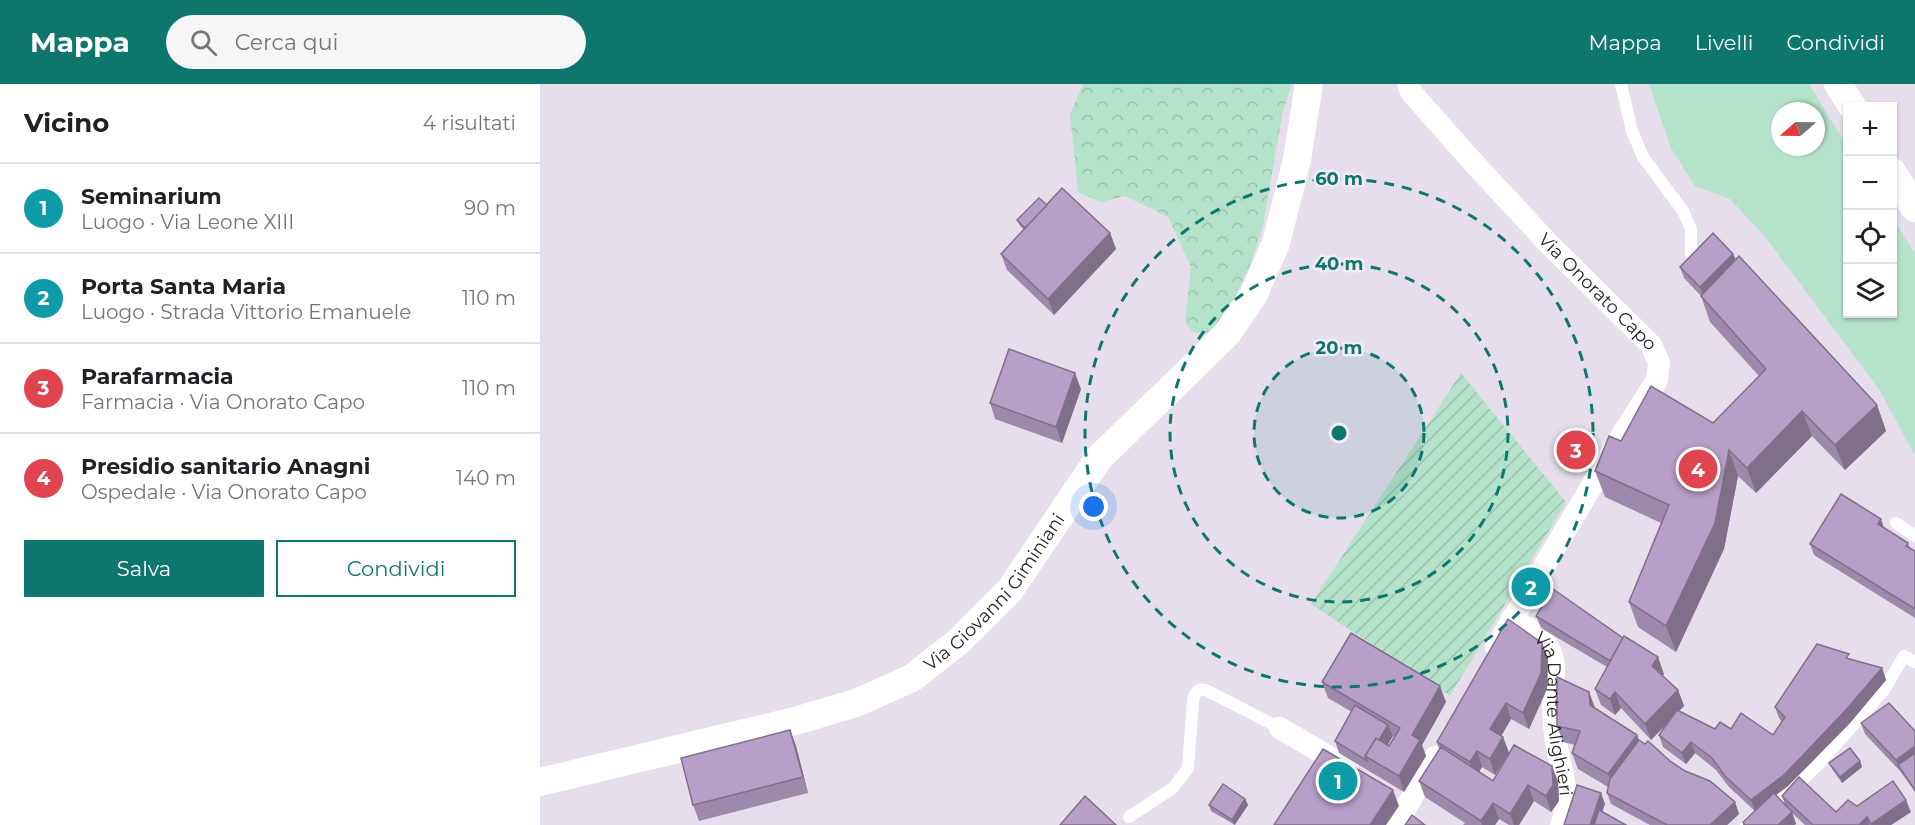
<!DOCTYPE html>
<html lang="it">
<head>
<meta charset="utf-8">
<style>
	body { margin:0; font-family:Montserrat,sans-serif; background:#f6f6f6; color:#202124 }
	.controls { position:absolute; right:18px; top:18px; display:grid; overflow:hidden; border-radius:0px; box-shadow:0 2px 4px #0004 }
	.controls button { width:54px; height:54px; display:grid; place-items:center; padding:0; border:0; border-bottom:2px solid #e0e0e0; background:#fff; color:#202124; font:30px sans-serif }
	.compass { position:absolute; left:1231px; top:18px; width:54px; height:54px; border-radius:50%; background:#fff; box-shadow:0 2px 4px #0004; rotate:250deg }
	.you { position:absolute; left:554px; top:423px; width:21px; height:21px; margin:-15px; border:4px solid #fff; border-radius:50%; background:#1a73e8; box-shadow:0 0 0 9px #1a73e833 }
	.badge { display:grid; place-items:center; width:39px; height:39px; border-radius:50%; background:#0f766e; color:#fff; font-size:20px; font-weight:700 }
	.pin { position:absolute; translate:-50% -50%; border:3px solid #fff; box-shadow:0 2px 6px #0006 }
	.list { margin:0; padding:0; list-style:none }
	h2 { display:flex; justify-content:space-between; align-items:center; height:78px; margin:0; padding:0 24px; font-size:26px }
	h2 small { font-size:20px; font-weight:400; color:#757577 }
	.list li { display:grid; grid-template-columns:39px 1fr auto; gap:18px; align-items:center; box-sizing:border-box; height:90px; padding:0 24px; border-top:2px solid #e0e0e0 }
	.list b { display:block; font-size:22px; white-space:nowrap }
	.list p { margin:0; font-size:20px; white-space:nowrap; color:#757577 }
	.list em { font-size:20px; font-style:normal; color:#757577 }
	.actions { display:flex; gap:12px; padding:18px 24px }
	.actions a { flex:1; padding:14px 0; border:2px solid #0f766e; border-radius:0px; text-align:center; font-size:21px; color:#0f766e }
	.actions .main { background:#0f766e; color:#fff }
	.icon { flex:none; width:33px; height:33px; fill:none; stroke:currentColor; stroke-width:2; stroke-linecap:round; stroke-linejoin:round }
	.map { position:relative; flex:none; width:1375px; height:741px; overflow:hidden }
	header { display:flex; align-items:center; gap:36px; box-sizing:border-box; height:84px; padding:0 30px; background:#0f766e; color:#fff }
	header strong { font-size:28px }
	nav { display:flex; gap:33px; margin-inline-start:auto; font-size:21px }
	.search { width:420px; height:54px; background:#f6f6f6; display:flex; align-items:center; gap:15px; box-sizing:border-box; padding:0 21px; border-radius:33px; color:#757577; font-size:22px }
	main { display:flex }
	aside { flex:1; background:#fff }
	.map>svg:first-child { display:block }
</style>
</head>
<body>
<header>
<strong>Mappa</strong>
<div class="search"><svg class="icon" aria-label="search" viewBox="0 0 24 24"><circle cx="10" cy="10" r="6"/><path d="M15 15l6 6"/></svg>Cerca qui</div>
<nav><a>Mappa</a><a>Livelli</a><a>Condividi</a></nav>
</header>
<main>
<aside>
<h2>Vicino<small>4 risultati</small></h2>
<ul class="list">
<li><span class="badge" style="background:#0f9aa8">1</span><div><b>Seminarium</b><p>Luogo · Via Leone XIII</p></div><em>90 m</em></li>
<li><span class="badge" style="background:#0f9aa8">2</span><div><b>Porta Santa Maria</b><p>Luogo · Strada Vittorio Emanuele</p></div><em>110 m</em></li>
<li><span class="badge" style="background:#e0444e">3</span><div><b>Parafarmacia</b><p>Farmacia · Via Onorato Capo</p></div><em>110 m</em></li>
<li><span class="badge" style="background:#e0444e">4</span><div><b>Presidio sanitario Anagni</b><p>Ospedale · Via Onorato Capo</p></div><em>140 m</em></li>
</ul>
<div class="actions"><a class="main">Salva</a><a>Condividi</a></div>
</aside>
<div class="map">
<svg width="1375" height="741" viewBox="0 0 1375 741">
	<defs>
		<pattern id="forest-crowns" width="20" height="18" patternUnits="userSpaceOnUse" patternTransform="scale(1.5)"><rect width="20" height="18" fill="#b4e2cb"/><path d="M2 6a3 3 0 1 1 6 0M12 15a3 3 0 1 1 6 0" fill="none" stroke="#9bc2ae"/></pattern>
		<pattern id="garden-furrows" width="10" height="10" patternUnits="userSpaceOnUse" patternTransform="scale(1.5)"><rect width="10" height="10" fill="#b4e2cb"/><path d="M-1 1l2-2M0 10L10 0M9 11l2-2" fill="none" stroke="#9bc2ae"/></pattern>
	</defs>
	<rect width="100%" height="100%" fill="#e6dfeb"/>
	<path fill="#b4e2cb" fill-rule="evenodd" d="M 1109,0 L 1269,0 L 1307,62 L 1308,230 L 1352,230 L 1353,134 L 1375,170 L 1375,372 L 1339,305 L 1226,154 L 1190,115 L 1155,102 L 1131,64 ZM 1240,27 L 1276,27 L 1276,63 L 1240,63 Z"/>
	<path fill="url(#forest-crowns)" d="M 543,0 L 752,0 L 743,27 L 723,141 L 712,177 L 685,234 L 667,249 L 653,248 L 645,238 L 651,183 L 628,133 L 585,112 L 561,118 L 538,108 L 530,30 Z"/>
	<path fill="url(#garden-furrows)" d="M 921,289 L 1026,418 L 910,612 L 771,520 Z"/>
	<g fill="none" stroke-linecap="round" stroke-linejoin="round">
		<g stroke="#fff" stroke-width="12">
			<path d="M 1081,0 L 1092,47 L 1103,73 L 1143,127 L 1151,145 L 1151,170"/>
			<path d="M 1356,439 L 1375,452"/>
			<path d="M 589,733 L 633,704 L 648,684 L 653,617 C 654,610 657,604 666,606 L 740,644"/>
			<path d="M 1206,741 L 1252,706 L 1279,680 L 1344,606 L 1364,572 L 1375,578"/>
		</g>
		<g stroke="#fff" stroke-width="22">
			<path id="s1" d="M 868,0 L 871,8 L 931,76 L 1008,159 L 1111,261 L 1119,279 L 1117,296 L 1082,351 L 956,563"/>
			<path id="s2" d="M 972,534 C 986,543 1003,552 1010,567 C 1017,581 1013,593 1013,608 C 1013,622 1013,637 1015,650 C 1018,680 1034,713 1021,741"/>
			<path d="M 740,644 L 808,684"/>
			<path d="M 856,741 L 895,673"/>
		</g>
		<g stroke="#fff" stroke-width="28">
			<path d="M 1298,0 L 1312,22"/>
			<path d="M 1352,88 L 1375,124"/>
			<path id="s3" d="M 0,698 L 255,637 L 316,619 L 372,594 L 419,557 L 470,506 L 559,374 L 686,251 L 713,212 L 736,159 L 757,76 L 769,0"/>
		</g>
	</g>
	<g fill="#9d89ab" fill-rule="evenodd">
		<path d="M 507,121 L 570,149 L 576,165 L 514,231 L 467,186 L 461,170 L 484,146 L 480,142 L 477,136 Z"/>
		<path d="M 1193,170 L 1196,175 L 1337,321 L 1346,347 L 1305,386 L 1272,352 L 1216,409 L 1198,392 L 1184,465 L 1136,568 L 1098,543 L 1089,518 L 1121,439 L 1065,413 L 1055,387 L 1081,357 L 1173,339 L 1219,292 L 1170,238 L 1161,212 L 1144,194 L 1140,183 Z"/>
		<path d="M 541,305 L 522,359 L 455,335 L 450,319 Z"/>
		<path d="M 1344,444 L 1368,459 L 1370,464 L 1375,467 L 1375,534 L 1274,471 L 1270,460 Z"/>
		<path d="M 996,532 L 1124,590 L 1122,592 L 1138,606 L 1144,622 L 1139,627 L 1175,645 L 1191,645 L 1233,651 L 1242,638 L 1239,634 L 1235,623 L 1311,575 L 1342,584 L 1346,596 L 1310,639 L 1248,702 L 1236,711 L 1245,721 L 1242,712 L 1296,728 L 1317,722 L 1371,728 L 1351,741 L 1265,741 L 1252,729 L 1256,740 L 1254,741 L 1203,741 L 1203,738 L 1215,727 L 1189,703 L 1176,686 L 1155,669 L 1146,680 L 1123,663 L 1119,651 L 1130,637 L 1111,656 L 1081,624 L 1075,631 L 1061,621 L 1055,605 L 1067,583 L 1001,544 Z"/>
		<path d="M 1002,559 L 1008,575 L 1007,605 L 989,645 L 971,635 L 961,652 L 963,653 L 969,669 L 955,691 L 942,683 L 939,688 L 953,697 L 1012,682 L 1018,698 L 1019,717 L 1011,728 L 994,717 L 979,741 L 969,741 L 959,735 L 955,741 L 923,741 L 925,739 L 885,713 L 879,697 L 899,665 L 897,658 Z"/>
		<path d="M 782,598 L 906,618 L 882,661 L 886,672 L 864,708 L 799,669 L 795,657 L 812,628 L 788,614 ZM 853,652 L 855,653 L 849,662 L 847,661 Z"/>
		<path d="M 1049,608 L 1055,624 L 1097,651 L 1099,656 L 1145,687 L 1195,718 L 1199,730 L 1187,741 L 1110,741 L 1071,720 L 1067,709 L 1068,703 L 1038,685 L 1032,669 L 1035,661 L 1023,658 L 1017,642 Z"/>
		<path d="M 1321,639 L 1375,647 L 1375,708 L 1360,687 L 1325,650 Z"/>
		<path d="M 250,646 L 256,662 L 268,709 L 159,737 L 153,721 Z"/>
		<path d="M 1320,677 L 1322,683 L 1302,699 L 1292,685 L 1289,679 Z"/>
		<path d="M 705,715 L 708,721 L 695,741 L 671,727 L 669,721 Z"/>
	</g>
	<g fill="#806f8b">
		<path d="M 570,149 L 576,165 L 514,231 L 508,215 Z"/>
		<path d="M 1193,170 L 1198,181 L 1164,215 L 1160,203 Z"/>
		<path d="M 535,289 L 541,305 L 522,359 L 516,343 Z"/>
		<path d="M 1337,321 L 1346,347 L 1305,386 L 1295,361 Z"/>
		<path d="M 1262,327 L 1272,352 L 1216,409 L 1207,384 Z"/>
		<path d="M 1189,366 L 1198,392 L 1184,465 L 1136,568 L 1126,542 Z"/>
		<path d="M 1341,435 L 1345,447 L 1338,440 Z"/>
		<path d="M 1002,559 L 1008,575 L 1007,605 L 989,645 L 983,629 Z"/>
		<path d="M 1118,573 L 1124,590 L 1117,598 L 1112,582 Z"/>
		<path d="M 1342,584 L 1346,596 L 1310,639 L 1248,702 L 1215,727 L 1211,716 Z"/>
		<path d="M 900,602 L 906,618 L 882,661 L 886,672 L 864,708 L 859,692 L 872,651 Z"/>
		<path d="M 1138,606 L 1144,622 L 1111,656 L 1105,640 Z"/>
		<path d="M 1049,608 L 1055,624 L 1050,621 Z"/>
		<path d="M 1075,608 L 1081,624 L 1075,631 L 1070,615 Z"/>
		<path d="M 966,619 L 971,635 L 956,661 L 950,645 Z"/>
		<path d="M 848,641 L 853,652 L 837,679 L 829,674 Z"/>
		<path d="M 250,646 L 256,662 L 268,709 L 263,693 Z"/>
		<path d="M 1097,651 L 1103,667 L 1074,706 L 1068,690 Z"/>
		<path d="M 963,653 L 969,669 L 955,691 L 950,675 Z"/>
		<path d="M 1151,658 L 1155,669 L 1146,680 L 1142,669 Z"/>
		<path d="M 1375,662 L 1375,676 L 1358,681 L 1356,676 Z"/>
		<path d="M 937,667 L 942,683 L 935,694 L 930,678 Z"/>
		<path d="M 1320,677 L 1322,683 L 1302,699 L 1300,693 Z"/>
		<path d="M 1012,682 L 1018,698 L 1019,717 L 1011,728 L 1006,712 Z"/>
		<path d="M 988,701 L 994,717 L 979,741 L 974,741 L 970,730 Z"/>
		<path d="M 853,706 L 859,722 L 846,741 L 830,741 Z"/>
		<path d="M 1061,709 L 1065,720 L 1058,741 L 1050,741 Z"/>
		<path d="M 705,715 L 708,721 L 694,741 L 692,736 Z"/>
		<path d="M 1366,716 L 1371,728 L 1351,741 L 1331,741 Z"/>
		<path d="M 1195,718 L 1199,730 L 1187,741 L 1170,741 Z"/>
		<path d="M 953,719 L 959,735 L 955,741 L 942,741 L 941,737 Z"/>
		<path d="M 1252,728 L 1256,740 L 1254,741 L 1238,741 Z"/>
		<path d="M 1327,733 L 1329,741 L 1319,741 Z"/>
	</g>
	<g fill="#b79fc7" stroke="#806f8b" stroke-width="1.5">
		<path d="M 522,104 L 570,149 L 508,215 L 461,170 Z"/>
		<path d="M 499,114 L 507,121 L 485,144 L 477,136 Z"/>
		<path d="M 1173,149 L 1193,170 L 1160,203 L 1140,183 Z"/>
		<path d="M 1199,172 L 1337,321 L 1295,361 L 1262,327 L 1207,384 L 1189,366 L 1175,439 L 1126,542 L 1089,518 L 1129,421 L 1055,387 L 1069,352 L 1081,357 L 1111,302 L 1173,339 L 1226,285 L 1161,212 Z"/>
		<path d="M 469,265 L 535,289 L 516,343 L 450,319 Z"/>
		<path d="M 1301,410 L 1341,435 L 1338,440 L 1368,459 L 1366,462 L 1375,467 L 1375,525 L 1270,460 Z"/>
		<path d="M 1013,505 L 1083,554 L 1070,577 L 996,532 Z"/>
		<path d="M 968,535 L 1002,559 L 1001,589 L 983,629 L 966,619 L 950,645 L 963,653 L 950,675 L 937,667 L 930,678 L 897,658 Z"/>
		<path d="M 811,549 L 900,602 L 872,651 L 880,656 L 859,692 L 825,672 L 836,654 L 849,662 L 860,644 L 782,598 Z"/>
		<path d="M 1084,552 L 1118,573 L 1112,582 L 1138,606 L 1105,640 L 1075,608 L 1070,615 L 1055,605 Z"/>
		<path d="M 1277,560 L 1309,570 L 1306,574 L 1342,584 L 1305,627 L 1244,691 L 1211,716 L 1185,692 L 1172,674 L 1151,658 L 1142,669 L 1119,651 L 1137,626 L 1175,645 L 1180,638 L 1191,645 L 1201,629 L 1233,651 L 1245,633 L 1235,623 Z"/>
		<path d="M 1017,593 L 1049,608 L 1050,621 L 1097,651 L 1068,690 L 1032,669 L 1040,647 L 1017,642 Z"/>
		<path d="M 1349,619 L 1375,647 L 1375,662 L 1356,676 L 1321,639 Z"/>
		<path d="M 815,621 L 848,641 L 839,656 L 836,654 L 825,672 L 827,677 L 795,657 Z"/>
		<path d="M 250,646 L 263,693 L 153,721 L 141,674 Z"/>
		<path d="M 1099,656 L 1105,660 L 1108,657 L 1130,677 L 1145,687 L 1170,697 L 1195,718 L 1170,741 L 1127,741 L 1067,709 L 1070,695 Z"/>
		<path d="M 974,661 L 1012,682 L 1013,701 L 1006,712 L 988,701 L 970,730 L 953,719 L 941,737 L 879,697 L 901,663 L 953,697 Z"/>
		<path d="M 1310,664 L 1320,677 L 1300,693 L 1289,679 Z"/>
		<path d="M 783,665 L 853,706 L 830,741 L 734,741 Z"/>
		<path d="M 1375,669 L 1375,706 L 1358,681 Z"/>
		<path d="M 1259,693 L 1296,728 L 1308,716 L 1317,722 L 1353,697 L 1366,716 L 1331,740 L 1327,733 L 1319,741 L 1273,741 L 1242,712 Z"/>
		<path d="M 683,700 L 705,715 L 692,736 L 669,721 Z"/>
		<path d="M 1037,701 L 1061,709 L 1050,741 L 1024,741 Z"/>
		<path d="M 1234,709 L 1252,728 L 1238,741 L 1205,741 L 1203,738 Z"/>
		<path d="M 545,712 L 576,741 L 520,741 Z"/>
		<path d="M 1059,726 L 1086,741 L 1054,741 Z"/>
		<path d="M 872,731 L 885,741 L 865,741 Z"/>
	</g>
	<circle cx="799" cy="349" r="85" fill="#0f766e" fill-opacity=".12"/>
	<g fill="none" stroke="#0f766e" stroke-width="3" stroke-dasharray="10 8">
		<circle cx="799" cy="349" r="85"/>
		<circle cx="799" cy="349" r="169"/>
		<circle cx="799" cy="349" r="254"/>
	</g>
	<g text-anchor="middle" stroke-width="5" stroke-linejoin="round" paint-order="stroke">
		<g font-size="18" fill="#252226" stroke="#f3ecf9">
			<text dy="6" stroke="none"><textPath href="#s1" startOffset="282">Via Onorato Capo</textPath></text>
			<text dy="6" stroke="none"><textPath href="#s3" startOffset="507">Via Giovanni Giminiani</textPath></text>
			<text dy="6" stroke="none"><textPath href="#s2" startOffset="114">Via Dante Alighieri</textPath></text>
		</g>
	</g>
	<circle cx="799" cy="349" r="9" fill="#0f766e" stroke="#f3ecf9" stroke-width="3"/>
	<g font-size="18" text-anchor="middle" font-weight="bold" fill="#0f766e" stroke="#f3ecf9" stroke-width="5" stroke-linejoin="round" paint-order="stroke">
		<text x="799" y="101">60 m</text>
		<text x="799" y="186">40 m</text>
		<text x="799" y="270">20 m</text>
	</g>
</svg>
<div class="controls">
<button>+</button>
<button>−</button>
<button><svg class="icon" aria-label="locate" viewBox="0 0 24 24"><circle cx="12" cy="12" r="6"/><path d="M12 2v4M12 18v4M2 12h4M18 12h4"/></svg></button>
<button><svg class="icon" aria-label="layers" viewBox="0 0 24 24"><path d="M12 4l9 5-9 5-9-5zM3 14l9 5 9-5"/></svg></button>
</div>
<svg class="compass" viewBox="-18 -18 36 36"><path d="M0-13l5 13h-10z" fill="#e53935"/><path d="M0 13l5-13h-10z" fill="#757577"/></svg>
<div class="you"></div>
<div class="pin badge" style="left:798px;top:697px;background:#0f9aa8">1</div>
<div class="pin badge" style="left:991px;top:503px;background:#0f9aa8">2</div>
<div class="pin badge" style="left:1036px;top:366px;background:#e0444e">3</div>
<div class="pin badge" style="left:1158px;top:385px;background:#e0444e">4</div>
</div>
</main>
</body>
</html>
